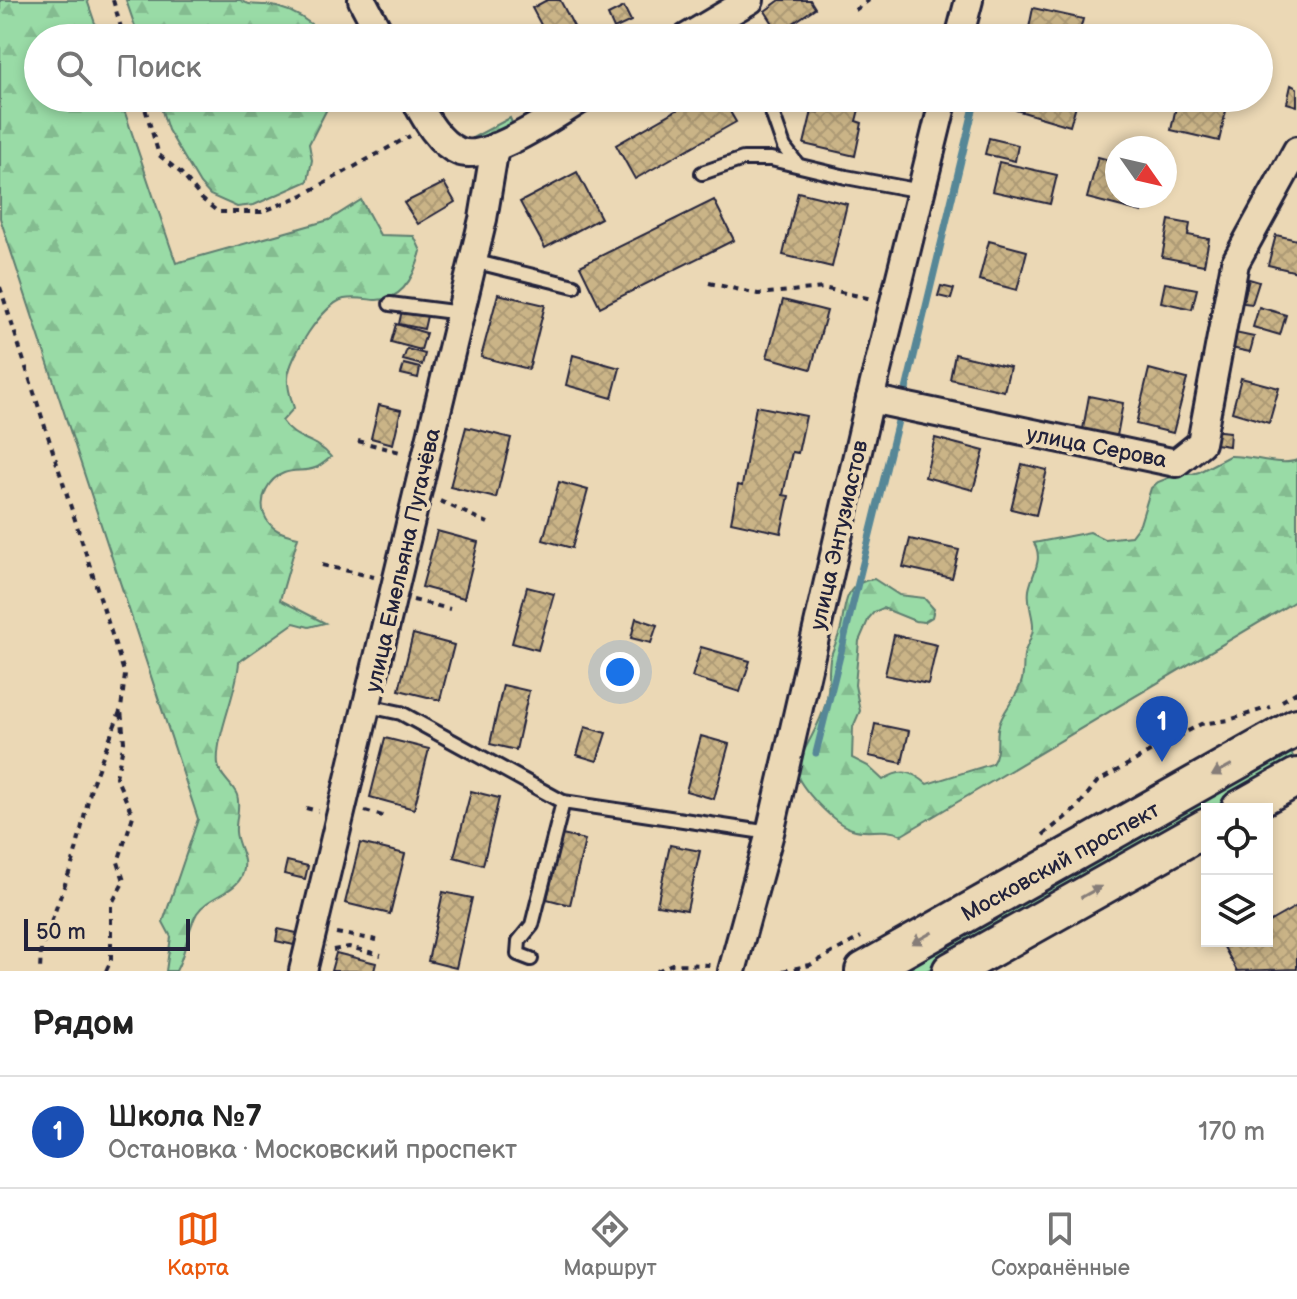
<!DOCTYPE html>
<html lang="ru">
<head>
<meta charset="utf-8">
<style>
	body { margin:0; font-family:"Balsamiq Sans",sans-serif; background:#f2f2f2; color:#222 }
	.controls { position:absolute; right:24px; bottom:24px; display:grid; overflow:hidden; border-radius:0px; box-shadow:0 4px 12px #0003 }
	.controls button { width:72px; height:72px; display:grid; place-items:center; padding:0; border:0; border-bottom:2px solid #e0e0e0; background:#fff; color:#222; font:40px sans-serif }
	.compass { position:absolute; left:1105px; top:136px; width:72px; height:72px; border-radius:50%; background:#fff; box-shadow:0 4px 12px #0003; rotate:124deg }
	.scale { position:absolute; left:24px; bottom:20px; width:166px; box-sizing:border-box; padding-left:8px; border:4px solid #22223b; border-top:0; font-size:22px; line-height:28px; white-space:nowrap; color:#22223b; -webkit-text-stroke:6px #ebd8b5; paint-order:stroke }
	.you { position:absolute; left:620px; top:672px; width:28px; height:28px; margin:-20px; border:6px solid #fff; border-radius:50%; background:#1a73e8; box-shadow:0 0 0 12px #1a73e833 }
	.badge { display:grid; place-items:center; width:52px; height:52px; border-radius:50%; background:#ea580c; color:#fff; font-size:26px; font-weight:700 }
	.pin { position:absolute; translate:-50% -66px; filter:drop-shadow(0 2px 4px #0008) }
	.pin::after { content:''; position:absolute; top:42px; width:28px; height:24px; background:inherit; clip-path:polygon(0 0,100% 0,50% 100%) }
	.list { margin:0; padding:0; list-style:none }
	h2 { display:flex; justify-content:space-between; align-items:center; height:104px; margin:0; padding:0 32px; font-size:34px }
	h2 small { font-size:26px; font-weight:400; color:#767676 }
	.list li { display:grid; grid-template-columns:52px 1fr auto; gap:24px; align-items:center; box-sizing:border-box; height:112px; padding:0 32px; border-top:2px solid #e0e0e0 }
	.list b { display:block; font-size:30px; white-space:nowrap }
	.list p { margin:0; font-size:26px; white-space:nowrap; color:#767676 }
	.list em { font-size:26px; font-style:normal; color:#767676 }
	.icon { flex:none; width:44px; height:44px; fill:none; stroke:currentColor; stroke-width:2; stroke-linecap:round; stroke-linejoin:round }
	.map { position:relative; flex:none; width:1297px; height:971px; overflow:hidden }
	.search { position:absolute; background:#fff; box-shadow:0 4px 12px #0003; left:24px; right:24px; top:24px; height:88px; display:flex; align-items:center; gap:20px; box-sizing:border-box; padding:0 28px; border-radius:44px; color:#767676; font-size:30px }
	.sheet { height:216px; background:#fff }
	nav { display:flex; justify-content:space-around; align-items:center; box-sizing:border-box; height:112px; border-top:2px solid #e0e0e0; background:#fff; font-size:22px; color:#767676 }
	nav a { display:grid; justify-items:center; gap:4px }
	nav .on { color:#ea580c }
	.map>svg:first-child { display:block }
</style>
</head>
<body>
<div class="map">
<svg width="1297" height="971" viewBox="0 0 1297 971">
	<defs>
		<pattern id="forest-firs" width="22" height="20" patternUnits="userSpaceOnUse" patternTransform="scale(2)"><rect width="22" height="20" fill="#99dba6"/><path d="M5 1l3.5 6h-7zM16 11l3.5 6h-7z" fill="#84bc90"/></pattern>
		<pattern id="building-cross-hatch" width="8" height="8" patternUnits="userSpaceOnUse" patternTransform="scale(2)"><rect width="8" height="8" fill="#cab487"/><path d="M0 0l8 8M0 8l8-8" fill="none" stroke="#ad9a75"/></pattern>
	</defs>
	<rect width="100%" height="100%" fill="#ebd8b5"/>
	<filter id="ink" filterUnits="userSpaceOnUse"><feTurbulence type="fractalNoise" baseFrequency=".0125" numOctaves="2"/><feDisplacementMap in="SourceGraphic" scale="16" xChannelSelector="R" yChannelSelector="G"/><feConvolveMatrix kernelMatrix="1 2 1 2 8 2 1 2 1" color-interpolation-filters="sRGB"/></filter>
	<g filter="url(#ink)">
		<path fill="#99dba6" stroke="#5e7e70" stroke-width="2" d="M 1288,747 L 1296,762 L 1212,809 L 1207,809 L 1207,812 L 926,971 L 892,971 Z"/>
		<g fill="url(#forest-firs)" stroke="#5e7e70" stroke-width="2">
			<path d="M 0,0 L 87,0 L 100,38 L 38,38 L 38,98 L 120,98 L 176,263 L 329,220 L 361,200 L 380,235 L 414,236 L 421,251 C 415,275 403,301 375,300 C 365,299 354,297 344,299 C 323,304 289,357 288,378 C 287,389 291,398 294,408 L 282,421 C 296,442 315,437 331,457 C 326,461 321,466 315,468 C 306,472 294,469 284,473 C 268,479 259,498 264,514 C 270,530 283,534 298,537 L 280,600 L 325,623 L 309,627 L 294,623 L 239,662 C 237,693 215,737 218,764 C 219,776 233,784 237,795 C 241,807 235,820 236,832 C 237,847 248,857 243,873 C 236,894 209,895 197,913 C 187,930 186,953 176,971 L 166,971 L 171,937 L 163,922 L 198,819 L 0,218 Z"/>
			<path d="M 126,0 L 240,0 C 249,6 256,4 266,5 C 284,7 297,13 311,24 L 311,38 L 139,38 Z"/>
			<path d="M 158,98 L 327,98 L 330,103 L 309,144 L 312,160 L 308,181 L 254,205 L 237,207 L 210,195 L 200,184 L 168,130 Z"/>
			<path d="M 510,118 L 513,125 L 479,145 L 463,143 Z"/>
			<path d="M 1229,456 C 1250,455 1281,467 1297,460 L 1297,600 L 902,835 C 881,826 870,835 852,829 C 834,824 800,788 795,770 C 804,747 820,726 826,702 C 830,688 828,673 830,659 C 833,647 840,636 842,623 C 845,601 847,582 874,579 L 899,595 L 924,598 L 934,609 L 932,617 L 924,622 L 915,621 L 883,608 L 874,612 L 869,618 L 859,641 L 855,685 L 860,711 L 853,727 L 852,758 L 868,766 L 883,780 C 901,768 912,771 927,784 L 992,764 C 1000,751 996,742 998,729 C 1001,711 1018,698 1022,680 C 1024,672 1023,663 1024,655 C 1026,646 1034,635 1033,626 C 1033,614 1027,605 1029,590 C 1032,573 1044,560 1034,543 L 1090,532 L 1104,539 L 1131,536 L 1140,524 L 1151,488 L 1158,482 L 1183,472 L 1192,474 L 1199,472 Z"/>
		</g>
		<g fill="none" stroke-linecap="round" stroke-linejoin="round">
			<g stroke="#578797" stroke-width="7">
				<path d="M 904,398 L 976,98"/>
				<path d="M 816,753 L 898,421"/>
			</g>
		</g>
		<g fill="url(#building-cross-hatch)" stroke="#22223b" stroke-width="2">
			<path d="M 547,0 L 560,0 L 580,38 L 548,38 L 532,8 Z"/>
			<path d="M 780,0 L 810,0 L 815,8 L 779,33 L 765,11 Z"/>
			<path d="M 624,7 L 631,21 L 614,29 L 608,15 Z"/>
			<path d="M 1033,8 L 1083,19 L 1078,38 L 1027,38 Z"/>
			<path d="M 831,31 L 863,38 L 829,38 Z"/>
			<path d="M 1291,85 L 1297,88 L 1297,106 L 1287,103 Z"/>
			<path d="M 471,98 L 492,98 L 476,107 Z"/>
			<path d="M 698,98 L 722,98 L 736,122 L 635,179 L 616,145 Z"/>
			<path d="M 822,98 L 862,98 L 856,121 L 862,123 L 855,156 L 804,144 L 812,111 L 818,112 Z"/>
			<path d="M 1020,98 L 1078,98 L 1070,126 L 1016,110 Z"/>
			<path d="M 1178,98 L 1229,98 L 1219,141 L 1171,130 Z"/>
			<path d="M 989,138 L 1018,145 L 1015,161 L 985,154 Z"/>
			<path d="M 1098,157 L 1117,162 L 1117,196 L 1146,196 L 1142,212 L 1087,198 Z"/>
			<path d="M 999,162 L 1057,175 L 1050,204 L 992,191 Z"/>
			<path d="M 577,172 L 601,218 L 545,248 L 520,202 Z"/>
			<path d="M 444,183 L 455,202 L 418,224 L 404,203 Z"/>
			<path d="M 798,192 L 847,204 L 832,267 L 783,255 Z"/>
			<path d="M 714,200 L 734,240 L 600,307 L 580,266 Z"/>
			<path d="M 1169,220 L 1190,224 L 1188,235 L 1209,239 L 1204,265 L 1162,257 Z"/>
			<path d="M 1276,235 L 1297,240 L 1297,272 L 1268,265 Z"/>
			<path d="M 989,241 L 1027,251 L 1017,290 L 979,280 Z"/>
			<path d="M 1249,279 L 1259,282 L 1252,304 L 1243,303 Z"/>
			<path d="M 1165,283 L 1197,289 L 1192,309 L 1161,302 Z"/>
			<path d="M 941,286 L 954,289 L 951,299 L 938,296 Z"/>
			<path d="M 498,294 L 545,305 L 529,369 L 481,357 Z"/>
			<path d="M 783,300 L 827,311 L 811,369 L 767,357 Z"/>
			<path d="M 1259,307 L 1286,315 L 1280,335 L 1253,327 Z"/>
			<path d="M 402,310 L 427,316 L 424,329 L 399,324 Z"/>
			<path d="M 396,324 L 426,333 L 421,350 L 391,342 Z"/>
			<path d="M 1235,333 L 1254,337 L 1250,352 L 1231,348 Z"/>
			<path d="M 407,349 L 425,354 L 422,365 L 403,360 Z"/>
			<path d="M 955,354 L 1010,367 L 1004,391 L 950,379 Z"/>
			<path d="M 573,355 L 620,368 L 612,398 L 566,385 Z"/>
			<path d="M 404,364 L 420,368 L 418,378 L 401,374 Z"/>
			<path d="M 1149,369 L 1187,379 L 1173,433 L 1136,424 Z"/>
			<path d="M 1241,378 L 1279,388 L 1269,423 L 1232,412 Z"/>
			<path d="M 1089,396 L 1123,403 L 1117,436 L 1083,429 Z"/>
			<path d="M 379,405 L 401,410 L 393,444 L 371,438 Z"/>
			<path d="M 756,406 L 806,416 L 798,453 L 792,452 L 783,495 L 789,496 L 781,533 L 731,522 L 738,485 L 742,486 Z"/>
			<path d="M 466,427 L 511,438 L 496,498 L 450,487 Z"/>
			<path d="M 1209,430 L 1230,432 L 1229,446 L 1208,443 Z"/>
			<path d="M 935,438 L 984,451 L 973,490 L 925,477 Z"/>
			<path d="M 1022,464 L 1047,470 L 1036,515 L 1011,509 Z"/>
			<path d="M 559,482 L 588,490 L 572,548 L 543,540 Z"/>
			<path d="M 437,531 L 478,542 L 464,598 L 422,587 Z"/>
			<path d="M 910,539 L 959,550 L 952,578 L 903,567 Z"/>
			<path d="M 527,587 L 554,594 L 538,650 L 512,643 Z"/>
			<path d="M 636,618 L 657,625 L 651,643 L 631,638 Z"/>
			<path d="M 413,634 L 454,645 L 440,700 L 399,690 Z"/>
			<path d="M 894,635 L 937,645 L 928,684 L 885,675 Z"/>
			<path d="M 701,647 L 750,661 L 740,692 L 692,677 Z"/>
			<path d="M 503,685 L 529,691 L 516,750 L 490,744 Z"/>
			<path d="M 875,724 L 909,731 L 902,763 L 869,756 Z"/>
			<path d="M 585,727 L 606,733 L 597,761 L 577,755 Z"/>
			<path d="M 701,736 L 729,744 L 714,799 L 686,791 Z"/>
			<path d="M 385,738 L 429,749 L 414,809 L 370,797 Z"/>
			<path d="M 471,791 L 499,798 L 483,865 L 454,857 Z"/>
			<path d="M 562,835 L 585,840 L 570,905 L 547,899 Z"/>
			<path d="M 360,843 L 405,854 L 390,914 L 345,903 Z"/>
			<path d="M 670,845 L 700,851 L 687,910 L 657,905 Z"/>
			<path d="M 287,861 L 308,866 L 305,879 L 284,874 Z"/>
			<path d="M 443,892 L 472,898 L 456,968 L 428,961 Z"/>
			<path d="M 1297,906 L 1297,969 L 1237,971 L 1224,947 L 1234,941 L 1267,941 L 1267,923 Z"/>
			<path d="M 278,929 L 297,933 L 294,945 L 276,941 Z"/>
			<path d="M 336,953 L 376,963 L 374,971 L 331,971 Z"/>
		</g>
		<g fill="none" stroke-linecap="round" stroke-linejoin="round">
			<defs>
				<g id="service">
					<path d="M 767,98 L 784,147 L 797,164"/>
					<path d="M 702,173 L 743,159 L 771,159 L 846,177 L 921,191"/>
					<path d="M 473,261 L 574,286"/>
					<path d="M 390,304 L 461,313"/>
					<path d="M 368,706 L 401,713 L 563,802 L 770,833"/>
					<path d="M 531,959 L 518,954 L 519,941 L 532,925 L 563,802"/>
				</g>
				<g id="minor">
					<path d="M 362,0 L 382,38"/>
					<path d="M 686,38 L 750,0"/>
					<path d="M 959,38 L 969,0"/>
					<path d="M 414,98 C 424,116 438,143 458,151 C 486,164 558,113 583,98"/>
					<path d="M 870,399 L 1176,463 L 1201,443 L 1235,263 L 1297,150"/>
					<path d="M 303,971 L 483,219 L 495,147"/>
					<path d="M 732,971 L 770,833 L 870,399 L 944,98"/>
				</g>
				<g id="secondary">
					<path d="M 1240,809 L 1297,777"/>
					<path d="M 864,971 L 1297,727"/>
					<path d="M 951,971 L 1207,827"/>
				</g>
			</defs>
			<use href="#service" stroke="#22223b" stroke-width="18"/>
			<use href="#minor" stroke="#22223b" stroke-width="32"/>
			<use href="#secondary" stroke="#22223b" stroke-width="42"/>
			<g stroke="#22223b" stroke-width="4" stroke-dasharray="6 6" stroke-linecap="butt">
				<path d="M 113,0 L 124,38"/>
				<path d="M 855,10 L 869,0"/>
				<path d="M 142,98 L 159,155 L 181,173 L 202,199 L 218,212 L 262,212 L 303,195 L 410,136"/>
				<path d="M 709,283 L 758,294 L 823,288 L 872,299"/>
				<path d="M 0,287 L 125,675 L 121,709 L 92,784 L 74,859 L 41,950 L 40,971"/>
				<path d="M 358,441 L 404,453"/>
				<path d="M 440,501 L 488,523"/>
				<path d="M 322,565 L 374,577"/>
				<path d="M 413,600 L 450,609"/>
				<path d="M 1282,701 L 1297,692"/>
				<path d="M 306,808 L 318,811"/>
				<path d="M 365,811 L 386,817"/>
				<path d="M 1043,835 L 1076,809 L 1097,782 L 1164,744 L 1201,724 L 1229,720 L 1270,707"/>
				<path d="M 336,933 L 377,940"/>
				<path d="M 333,950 L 349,947 L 381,955"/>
				<path d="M 106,971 L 111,960 L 111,905 L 124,881 L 118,862 L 133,816 L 116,777 L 124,742 L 121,710"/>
				<path d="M 657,971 L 672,964 L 710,965"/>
				<path d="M 783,971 L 810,965 L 861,937"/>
			</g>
			<use href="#service" stroke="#ebd8b5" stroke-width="12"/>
			<use href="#minor" stroke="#ebd8b5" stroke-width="26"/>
			<use href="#secondary" stroke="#ebd8b5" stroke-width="36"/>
		</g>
		<defs><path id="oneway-solid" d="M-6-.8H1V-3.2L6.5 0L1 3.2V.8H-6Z" transform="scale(2)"/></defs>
		<g fill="#867d78">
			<use href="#oneway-solid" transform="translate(1222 770) rotate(151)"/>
			<use href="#oneway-solid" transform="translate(1091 892) rotate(-29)"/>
			<use href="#oneway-solid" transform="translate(922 938) rotate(151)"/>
		</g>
	</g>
	<g text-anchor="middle" stroke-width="8" stroke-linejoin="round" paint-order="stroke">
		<g font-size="22" fill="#22223b" stroke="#ebd8b5">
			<text transform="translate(1097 446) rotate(11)" y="8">улица Серова</text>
			<text transform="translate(838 535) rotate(-77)" y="8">улица Энтузиастов</text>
			<text transform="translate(402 560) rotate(-77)" y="8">улица Емельяна Пугачёва</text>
			<text transform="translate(1060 861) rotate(-29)" y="8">Московский проспект</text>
		</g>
	</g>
</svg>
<div class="controls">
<button><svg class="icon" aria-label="locate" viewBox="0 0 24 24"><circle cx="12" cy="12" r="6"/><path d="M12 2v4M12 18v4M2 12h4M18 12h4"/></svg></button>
<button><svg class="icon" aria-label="layers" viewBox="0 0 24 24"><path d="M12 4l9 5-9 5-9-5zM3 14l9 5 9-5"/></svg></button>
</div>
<svg class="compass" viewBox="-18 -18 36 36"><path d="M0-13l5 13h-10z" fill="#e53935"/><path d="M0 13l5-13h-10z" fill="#767676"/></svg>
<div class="scale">50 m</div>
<div class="you"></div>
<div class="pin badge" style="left:1162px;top:762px;background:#1a4fb4">1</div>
<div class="search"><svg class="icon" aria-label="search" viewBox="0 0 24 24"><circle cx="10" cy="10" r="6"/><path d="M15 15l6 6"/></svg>Поиск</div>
</div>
<section class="sheet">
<h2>Рядом<small></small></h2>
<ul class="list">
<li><span class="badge" style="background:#1a4fb4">1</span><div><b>Школа №7</b><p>Остановка · Московский проспект</p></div><em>170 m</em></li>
</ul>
</section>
<nav>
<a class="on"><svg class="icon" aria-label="map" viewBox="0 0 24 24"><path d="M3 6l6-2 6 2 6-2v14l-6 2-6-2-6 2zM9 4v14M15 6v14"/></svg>Карта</a>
<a><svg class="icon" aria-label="directions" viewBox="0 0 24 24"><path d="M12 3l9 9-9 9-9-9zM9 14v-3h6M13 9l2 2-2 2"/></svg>Маршрут</a>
<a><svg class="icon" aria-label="saved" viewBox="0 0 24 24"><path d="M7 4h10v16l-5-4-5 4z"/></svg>Сохранённые</a>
</nav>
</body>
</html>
